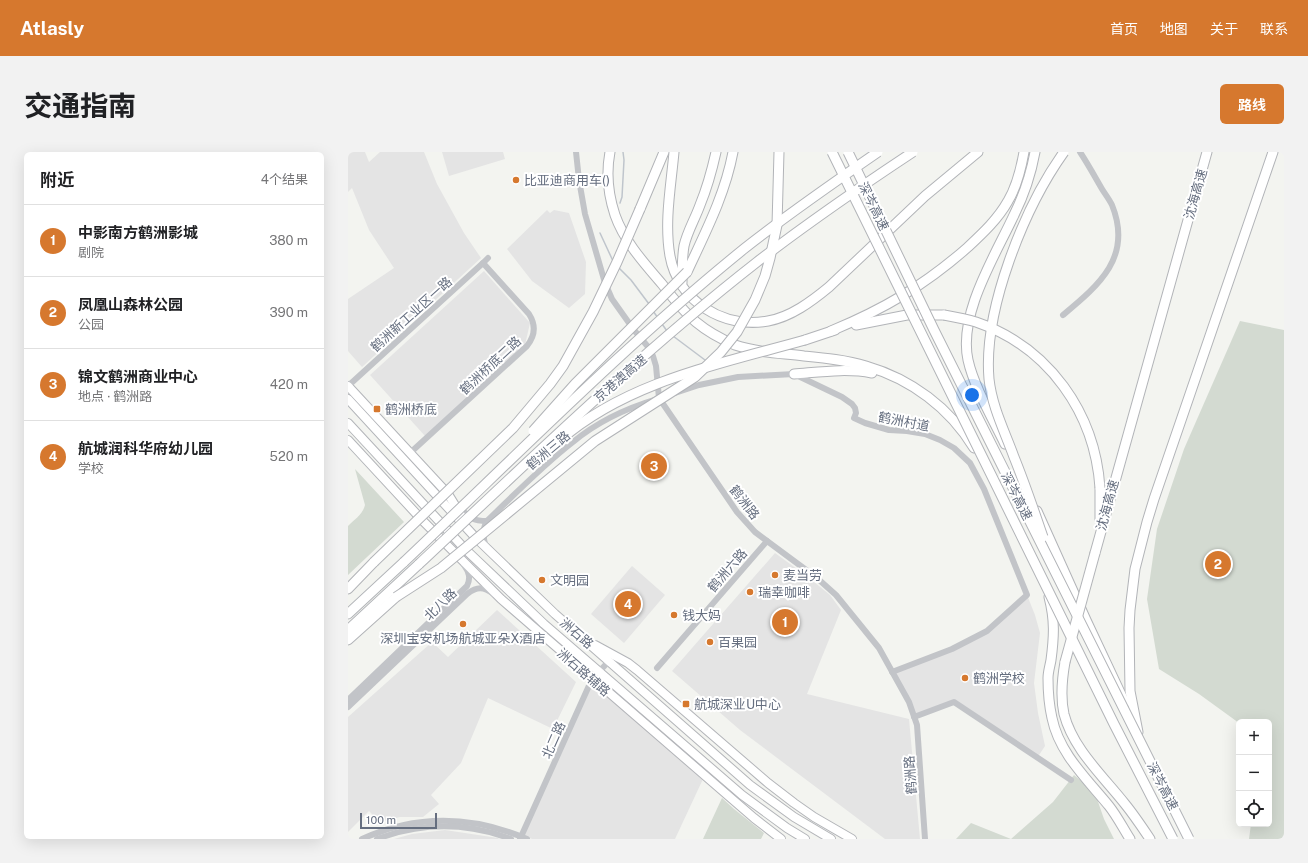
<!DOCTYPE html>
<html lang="zh">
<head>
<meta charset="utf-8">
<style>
	body { margin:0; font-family:"Public Sans","Noto Sans SC",sans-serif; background:#f2f2f2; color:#202124 }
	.controls { position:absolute; right:12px; bottom:12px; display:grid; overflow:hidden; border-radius:6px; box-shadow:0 4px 16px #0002 }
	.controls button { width:36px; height:36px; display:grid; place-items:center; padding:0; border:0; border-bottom:1px solid #e0e0e0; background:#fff; color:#202124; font:20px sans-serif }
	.scale { position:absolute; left:12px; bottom:10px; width:77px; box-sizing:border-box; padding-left:4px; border:2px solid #656e7f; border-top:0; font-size:11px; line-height:14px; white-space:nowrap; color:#656e7f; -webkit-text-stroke:3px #fff; paint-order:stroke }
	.you { position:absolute; left:624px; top:243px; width:14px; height:14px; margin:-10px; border:3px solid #fff; border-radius:50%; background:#1a73e8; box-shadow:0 0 0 6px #1a73e833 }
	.badge { display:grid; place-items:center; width:26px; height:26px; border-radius:50%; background:#d6782e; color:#fff; font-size:13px; font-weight:700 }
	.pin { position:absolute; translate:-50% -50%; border:2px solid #fff; box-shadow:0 1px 4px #0006 }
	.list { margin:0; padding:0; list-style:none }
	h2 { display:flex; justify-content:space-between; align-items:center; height:52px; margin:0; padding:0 16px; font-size:17px }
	h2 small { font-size:13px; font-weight:400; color:#757577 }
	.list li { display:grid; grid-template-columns:26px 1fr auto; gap:12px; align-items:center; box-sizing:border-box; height:72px; padding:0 16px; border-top:1px solid #e0e0e0 }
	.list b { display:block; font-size:15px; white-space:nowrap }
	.list p { margin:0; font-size:13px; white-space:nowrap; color:#757577 }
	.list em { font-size:13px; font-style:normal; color:#757577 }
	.icon { flex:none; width:22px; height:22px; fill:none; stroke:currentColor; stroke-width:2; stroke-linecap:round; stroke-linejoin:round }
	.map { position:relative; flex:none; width:936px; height:687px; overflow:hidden; border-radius:6px }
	header { display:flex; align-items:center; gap:24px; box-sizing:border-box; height:56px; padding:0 20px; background:#d6782e; color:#fff }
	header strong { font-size:19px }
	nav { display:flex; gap:22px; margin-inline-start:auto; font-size:14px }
	.intro { display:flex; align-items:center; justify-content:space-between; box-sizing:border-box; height:96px; padding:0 24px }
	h1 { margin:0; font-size:28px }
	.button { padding:10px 18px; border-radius:6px; background:#d6782e; color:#fff; font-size:14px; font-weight:700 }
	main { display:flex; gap:24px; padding:0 24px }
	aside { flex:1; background:#fff; border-radius:6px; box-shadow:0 4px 16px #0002 }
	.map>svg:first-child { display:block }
</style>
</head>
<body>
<header>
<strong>Atlasly</strong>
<nav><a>首页</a><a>地图</a><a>关于</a><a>联系</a></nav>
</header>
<div class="intro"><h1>交通指南</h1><a class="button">路线</a></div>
<main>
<aside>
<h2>附近<small>4个结果</small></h2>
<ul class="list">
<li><span class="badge">1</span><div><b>中影南方鹤洲影城</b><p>剧院</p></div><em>380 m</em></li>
<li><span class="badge">2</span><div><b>凤凰山森林公园</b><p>公园</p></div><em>390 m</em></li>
<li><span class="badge">3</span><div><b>锦文鹤洲商业中心</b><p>地点 · 鹤洲路</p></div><em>420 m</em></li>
<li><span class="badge">4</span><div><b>航城润科华府幼儿园</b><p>学校</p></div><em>520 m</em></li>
</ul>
</aside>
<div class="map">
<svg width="936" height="687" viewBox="0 0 936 687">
	<rect width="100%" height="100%" fill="#f3f4f0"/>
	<g fill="#e4e4e4">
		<path d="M 0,0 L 17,0 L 21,10 L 32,0 L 76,0 L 89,32 L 116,81 L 133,106 L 14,215 L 0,199 L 0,147 L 46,116 L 21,78 L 4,36 L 0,40 Z"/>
		<path d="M 94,0 L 155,0 L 157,7 L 101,24 Z"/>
		<path d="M 199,58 L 202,61 L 206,58 L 221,61 L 238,110 L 237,142 L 221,156 L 184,129 L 159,97 Z"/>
		<path d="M 136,119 L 182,171 L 177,193 L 77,284 L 22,223 Z"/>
		<path d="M 427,401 L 460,425 L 482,443 L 493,458 L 459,542 L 561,567 L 572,687 L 537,687 L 392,578 L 324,519 Z"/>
		<path d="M 284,414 L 317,443 L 276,491 L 243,462 Z"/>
		<path d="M 679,443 L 687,463 L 692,481 L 686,531 L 690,561 L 697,594 L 689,606 L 606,550 L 566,565 L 544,520 L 639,479 Z"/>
		<path d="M 149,458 L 228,530 L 205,577 L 140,546 L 113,611 L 83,643 L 91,652 L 75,665 L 52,665 L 32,670 L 21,659 L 0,680 L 0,565 L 84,490 L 100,505 Z"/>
		<path d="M 244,532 L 355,627 L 327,687 L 184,687 L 176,683 Z"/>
		<path d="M 97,678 L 150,686 L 151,687 L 46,687 L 64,682 Z"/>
	</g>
	<g fill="#d3dad1">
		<path d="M 892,169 L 936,178 L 936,687 L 901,687 L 903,672 L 921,672 L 921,570 L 891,570 L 891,571 L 851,542 L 811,517 L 799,447 L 809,377 L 836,297 Z"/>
		<path d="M 7,317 L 56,370 L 0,423 L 0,374 C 7,367 15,362 17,353 Z"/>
		<path d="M 726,623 L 745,639 L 748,644 L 756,667 L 766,687 L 608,687 L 623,671 L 663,687 L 705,650 Z"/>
		<path d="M 374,646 L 386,657 L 416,681 L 413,687 L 355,687 Z"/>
	</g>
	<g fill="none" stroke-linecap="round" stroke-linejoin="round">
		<g stroke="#bfc5cc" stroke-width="1.5">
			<path d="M 272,51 L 274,45 L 276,8 L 275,0"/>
			<path d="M 252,81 L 265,109"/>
			<path d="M 270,115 L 283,128 L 301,152"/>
			<path d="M 305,159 L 310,166"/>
			<path d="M 314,172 L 319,179"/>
			<path d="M 325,184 L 357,208"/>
		</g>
		<defs>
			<g id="major">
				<path d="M 0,234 L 100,342 L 113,363"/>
				<path d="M 0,247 L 126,384 L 207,462 L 402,633 L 446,665 L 483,687"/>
				<path d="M 0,271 L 116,396 L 196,472 L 394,643 L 439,676 L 457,687"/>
				<path d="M 0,288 L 75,369 L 153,447 L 406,666 L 433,687"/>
				<path d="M 247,493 L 280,511 L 289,518 L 420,631 L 446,651 L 466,665 L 504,687"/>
			</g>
			<g id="highway">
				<path d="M 262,0 C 258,21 260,42 267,63 C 276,89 296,111 314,132 C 324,145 335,159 348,170 C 360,180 373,187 387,193 C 410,201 433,201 456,204 C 477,206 498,208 518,214 C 563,227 602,256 626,296"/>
				<path d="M 326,0 C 323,34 316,70 322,104 C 330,149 375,177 420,169 C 443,165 464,149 481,135 L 577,44 L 630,0"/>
				<path d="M 292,57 L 316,0"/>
				<path d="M 339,120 C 357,81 377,43 385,0"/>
				<path d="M 334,131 C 334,118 334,106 336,94 C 339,80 347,67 352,53 C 359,36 364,18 368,0"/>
				<path d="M 508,173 L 559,163 L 596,163"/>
				<path d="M 483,179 C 536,157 577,133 620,95 C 635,81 650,67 660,49 C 669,34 673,17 676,0"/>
				<path d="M 457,188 L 487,178"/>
				<path d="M 446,222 C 472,220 498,216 524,221"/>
				<path d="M 657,292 C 645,267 626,235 620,208 C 610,162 647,104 666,63 C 676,43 683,22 687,0"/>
				<path d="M 689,359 L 738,468 L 777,551"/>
				<path d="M 752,368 L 752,336"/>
				<path d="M 747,401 L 859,0"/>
				<path d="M 0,437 L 26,410"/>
				<path d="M 701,445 C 707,468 706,485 703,508 C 702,514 700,520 700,526 C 700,539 701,553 704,566 C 711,601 739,627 761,654 C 769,664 775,676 782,687"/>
				<path d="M 0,462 L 56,410"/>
				<path d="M 0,478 L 71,412"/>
				<path d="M 0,488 L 48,445"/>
				<path d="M 717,510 C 714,527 712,544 716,562 C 725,597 755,624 777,652 C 786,663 794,675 802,687"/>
				<path d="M 790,580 L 782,539 L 781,476 L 782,458 L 787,417 L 799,370 L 806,347 L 925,0"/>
			</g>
		</defs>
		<use href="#major" stroke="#b3b5b9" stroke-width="10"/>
		<use href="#highway" stroke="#b2b4b8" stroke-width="11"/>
		<g stroke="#c2c4c8" stroke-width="6">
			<path d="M 228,0 L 231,28 L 237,62 L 257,131 L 264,147 L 286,178 L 301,196 L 305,204 L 308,214 L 311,246 L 389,360 L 407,380 L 469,426 L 488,443 L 531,496 L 561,550 L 569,573 L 577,687"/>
			<path d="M 715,163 C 751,133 785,105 764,53 C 761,47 757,42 754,37 C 747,25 740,12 732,0"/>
			<path d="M 0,234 L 135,111 L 140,106"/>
			<path d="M 327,241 L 351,233 L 390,225 L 446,222 L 494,245 L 504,252 L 507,256 L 508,261 L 506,266 L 517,271 L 541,278 L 559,279 L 577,282 L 592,288 L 606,296 L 622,311 L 636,337 L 679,443 L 639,479 L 604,497 L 544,520"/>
			<path d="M 62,301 L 179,194 C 187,184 188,173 181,162 L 135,111"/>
			<path d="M 110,354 C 121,365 124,369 139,369"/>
			<path d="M 138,395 C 135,386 134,377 139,369 C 167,342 194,314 225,290 C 249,270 279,256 309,247"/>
			<path d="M 309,516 L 419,389"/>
			<path d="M 0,548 L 119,434 C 123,426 121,420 116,413"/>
			<path d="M 0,555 L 119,442 C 130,434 135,435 146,442"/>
			<path d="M 566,565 L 606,550 L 723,628"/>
			<path d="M 14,687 C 69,662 123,663 179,687"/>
			<path d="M 29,687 C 74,670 118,670 163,687"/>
			<path d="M 172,687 L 244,527 L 263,507"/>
		</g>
		<use href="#major" stroke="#fff" stroke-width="8"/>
		<use href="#highway" stroke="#fff" stroke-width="9"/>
		<defs>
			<g id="highway-bridge">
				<path d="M 484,0 L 766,572 L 825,687"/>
				<path d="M 500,0 L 586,178 L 841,687"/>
				<path d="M 596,163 C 607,165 618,167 628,170 C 701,195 747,261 752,336"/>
				<path d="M 185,279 L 227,232 L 339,120"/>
				<path d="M 212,288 C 280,229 372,212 457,188"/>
				<path d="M 695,385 C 686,359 677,332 666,305 C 657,280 644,255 641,227 C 635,158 676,56 716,0"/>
				<path d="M 26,410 L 165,276 L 202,232 L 215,214 L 245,160 L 269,110 L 292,57"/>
				<path d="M 56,410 C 168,304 277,193 397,96 C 440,62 485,31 530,0"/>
				<path d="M 71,412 C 181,309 290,203 409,110 C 460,71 512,35 565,0"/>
				<path d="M 48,445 L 93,416 L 247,289 L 347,225 L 373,200 L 389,180 L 407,148 L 417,124 L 422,106 L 429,73 L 431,0"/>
				<path d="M 717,510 L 747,401"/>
			</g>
		</defs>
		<use href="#highway-bridge" stroke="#b2b4b8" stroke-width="11" stroke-linecap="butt"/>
		<use href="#highway-bridge" stroke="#fff" stroke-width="9"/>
	</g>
	<g fill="#d6782e" stroke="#fff" stroke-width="1.5">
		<circle cx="168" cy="28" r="4"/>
		<rect x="25" y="253" width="8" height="8" rx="2"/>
		<circle cx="427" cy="423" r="4"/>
		<circle cx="194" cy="428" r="4"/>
		<circle cx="402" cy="440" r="4"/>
		<circle cx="326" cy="463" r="4"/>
		<circle cx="115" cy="472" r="4"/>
		<circle cx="362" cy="490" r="4"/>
		<circle cx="617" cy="526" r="4"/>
		<rect x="334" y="548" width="8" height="8" rx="2"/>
	</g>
	<g text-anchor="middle" stroke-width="4" stroke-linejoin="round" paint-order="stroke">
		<g font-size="13" fill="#656e7f" stroke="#fff" text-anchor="start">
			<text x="176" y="33">比亚迪商用车()</text>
			<text x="37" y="262">鹤洲桥底</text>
			<text x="435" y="428">麦当劳</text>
			<text x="202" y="433">文明园</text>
			<text x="410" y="445">瑞幸咖啡</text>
			<text x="334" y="468">钱大妈</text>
			<text x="115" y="491" text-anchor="middle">深圳宝安机场航城亚朵X酒店</text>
			<text x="370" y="495">百果园</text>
			<text x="625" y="531">鹤洲学校</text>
			<text x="346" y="557">航城深业U中心</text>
		</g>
		<g font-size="13" fill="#656e7f" stroke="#fff">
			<text transform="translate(847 42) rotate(-74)" y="5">沈海高速</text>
			<text transform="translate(526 54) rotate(64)" y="5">深岑高速</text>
			<text transform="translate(63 162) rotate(-42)" y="5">鹤洲新工业区一路</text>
			<text transform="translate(142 213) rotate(-43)" y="5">鹤洲桥底二路</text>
			<text transform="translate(272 226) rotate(-41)" y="5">京港澳高速</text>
			<text transform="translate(556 269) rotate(11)" y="5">鹤洲村道</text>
			<text transform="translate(200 298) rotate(-40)" y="5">鹤洲三路</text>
			<text transform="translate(669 344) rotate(63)" y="5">深岑高速</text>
			<text transform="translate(397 350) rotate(52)" y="5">鹤洲路</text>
			<text transform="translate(759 353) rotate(-75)" y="5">沈海高速</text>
			<text transform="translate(379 418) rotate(-49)" y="5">鹤洲六路</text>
			<text transform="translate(92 452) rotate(-44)" y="5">北八路</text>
			<text transform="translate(229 481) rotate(41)" y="5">洲石路</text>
			<text transform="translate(236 520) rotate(41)" y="5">洲石路辅路</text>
			<text transform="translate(205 588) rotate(-66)" y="5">北二路</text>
			<text transform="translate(562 623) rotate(-94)" y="5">鹤洲路</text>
			<text transform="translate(815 634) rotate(63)" y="5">深岑高速</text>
		</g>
	</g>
</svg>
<div class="controls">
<button>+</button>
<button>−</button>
<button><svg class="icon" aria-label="locate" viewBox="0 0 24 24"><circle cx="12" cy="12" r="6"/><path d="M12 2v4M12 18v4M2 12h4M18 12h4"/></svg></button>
</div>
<div class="scale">100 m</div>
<div class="you"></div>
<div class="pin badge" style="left:437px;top:470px">1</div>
<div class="pin badge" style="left:870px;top:412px">2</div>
<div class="pin badge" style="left:306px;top:314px">3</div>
<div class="pin badge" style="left:280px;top:452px">4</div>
</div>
</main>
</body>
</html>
